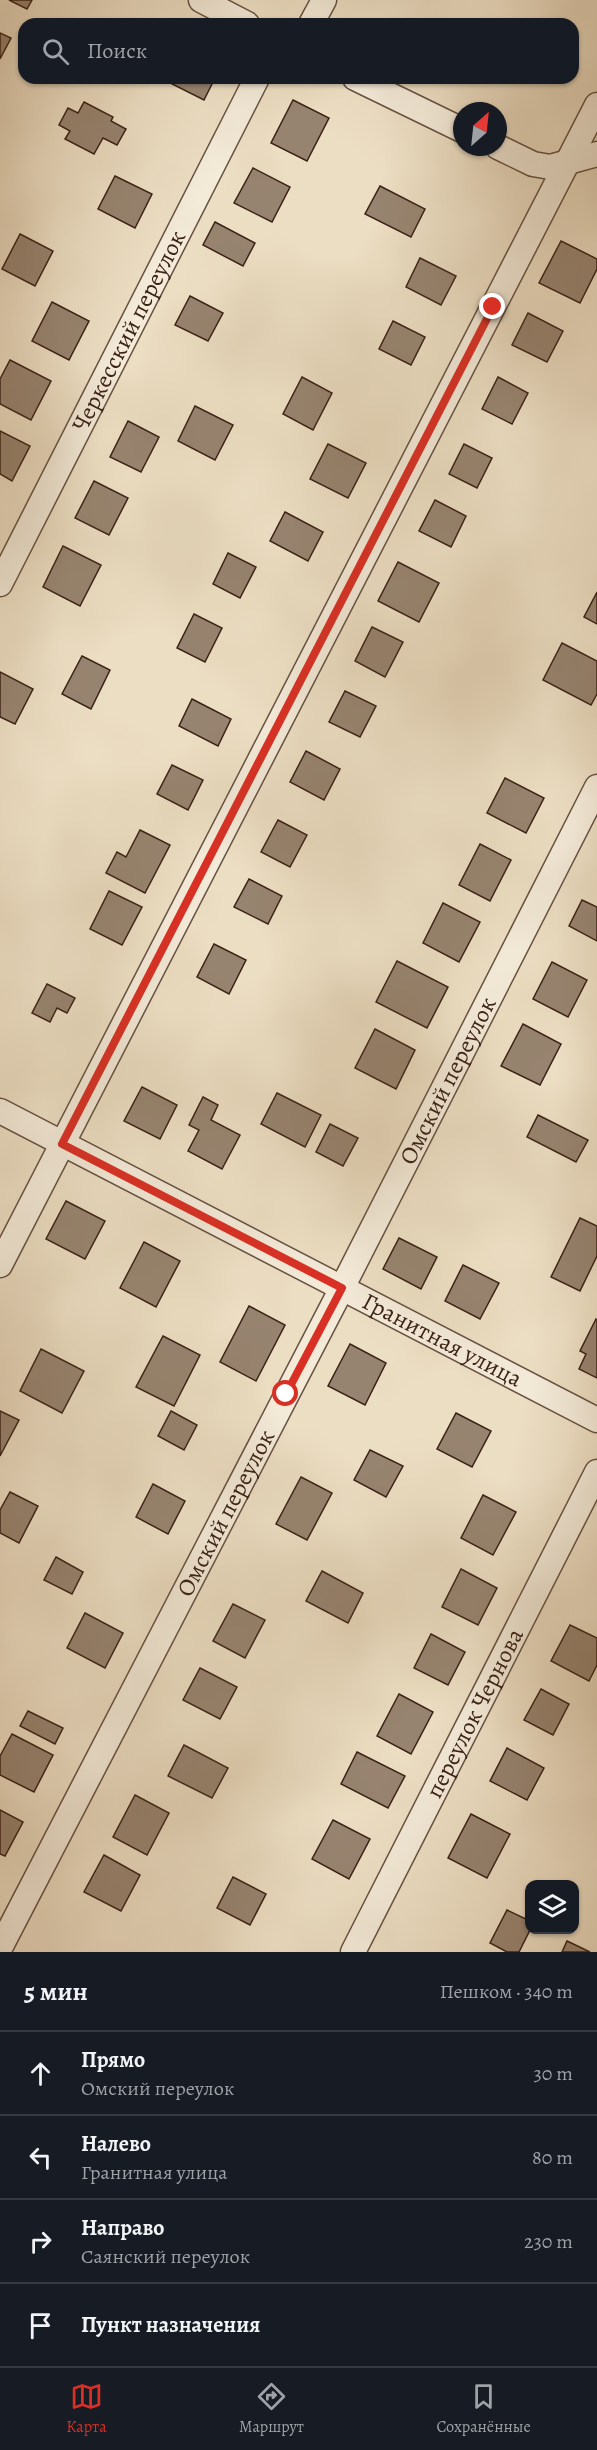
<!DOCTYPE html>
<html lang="ru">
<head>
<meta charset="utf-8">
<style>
	body { margin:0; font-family:Alegreya,serif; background:#242831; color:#f1f3f6 }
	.controls { position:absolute; right:18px; bottom:18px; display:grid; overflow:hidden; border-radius:12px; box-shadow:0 2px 4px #0004 }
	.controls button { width:54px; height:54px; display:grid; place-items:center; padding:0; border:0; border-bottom:2px solid #363941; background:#171b24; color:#f1f3f6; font:30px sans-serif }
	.compass { position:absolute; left:453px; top:102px; width:54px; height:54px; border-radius:50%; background:#171b24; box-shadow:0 2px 4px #0004; rotate:27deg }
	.stop { position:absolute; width:18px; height:18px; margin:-14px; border:4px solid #d93025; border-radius:50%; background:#fff }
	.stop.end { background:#d93025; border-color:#fff; box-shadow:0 2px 6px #0008 }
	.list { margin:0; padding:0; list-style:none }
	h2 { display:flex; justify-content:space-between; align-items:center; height:78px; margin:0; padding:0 24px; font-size:26px }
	h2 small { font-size:20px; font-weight:400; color:#9ea1a6 }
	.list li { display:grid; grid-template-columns:39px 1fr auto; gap:18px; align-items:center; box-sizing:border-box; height:84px; padding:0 24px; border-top:2px solid #363941 }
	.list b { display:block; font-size:22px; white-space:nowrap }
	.list p { margin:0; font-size:20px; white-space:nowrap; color:#9ea1a6 }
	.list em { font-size:20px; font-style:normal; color:#9ea1a6 }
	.icon { flex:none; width:33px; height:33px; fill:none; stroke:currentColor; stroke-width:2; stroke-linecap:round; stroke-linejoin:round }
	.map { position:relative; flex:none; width:597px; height:1952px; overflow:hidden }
	.search { position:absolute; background:#171b24; box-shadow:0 2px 4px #0004; left:18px; right:18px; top:18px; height:66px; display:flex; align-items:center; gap:15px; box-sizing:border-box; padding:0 21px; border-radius:18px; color:#9ea1a6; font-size:22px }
	.sheet { height:414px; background:#171b24 }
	nav { display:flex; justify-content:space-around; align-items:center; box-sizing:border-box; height:84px; border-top:2px solid #363941; background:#171b24; font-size:16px; color:#9ea1a6 }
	nav a { display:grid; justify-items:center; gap:3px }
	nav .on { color:#d93025 }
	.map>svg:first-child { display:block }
</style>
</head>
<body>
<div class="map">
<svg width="597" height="1952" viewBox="0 0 597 1952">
	<rect width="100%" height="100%" fill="#ecdec3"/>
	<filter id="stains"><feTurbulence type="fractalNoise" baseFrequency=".00333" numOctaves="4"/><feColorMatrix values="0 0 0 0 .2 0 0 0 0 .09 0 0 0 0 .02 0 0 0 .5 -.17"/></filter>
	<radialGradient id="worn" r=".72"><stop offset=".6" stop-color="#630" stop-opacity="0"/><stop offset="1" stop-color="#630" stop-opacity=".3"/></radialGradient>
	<g fill="#978470" stroke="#3b2217" stroke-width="1.5">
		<path d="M 9,0 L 32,0 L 27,9 Z"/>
		<path d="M 0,33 L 11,38 L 0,59 Z"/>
		<path d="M 175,78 L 215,78 L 204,100 L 172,84 Z"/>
		<path d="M 293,100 L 329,118 L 307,161 L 271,143 Z"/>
		<path d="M 84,102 L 113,117 L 111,121 L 126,129 L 117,145 L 103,138 L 94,154 L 65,139 L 70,131 L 59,125 L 68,108 L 78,113 Z"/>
		<path d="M 253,168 L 290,187 L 272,222 L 234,203 Z"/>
		<path d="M 115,176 L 152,194 L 135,228 L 98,209 Z"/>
		<path d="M 380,186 L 425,209 L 411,237 L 365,214 Z"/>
		<path d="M 215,222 L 255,243 L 243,266 L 203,245 Z"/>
		<path d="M 20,234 L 53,251 L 35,286 L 2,269 Z"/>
		<path d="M 561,241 L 597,259 L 597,269 L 580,303 L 539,283 Z"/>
		<path d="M 420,258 L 456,276 L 441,305 L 406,287 Z"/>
		<path d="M 190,296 L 223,313 L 208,341 L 175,325 Z"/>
		<path d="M 52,302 L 89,321 L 69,360 L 32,341 Z"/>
		<path d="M 528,313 L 563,331 L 547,362 L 512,345 Z"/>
		<path d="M 393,321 L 425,337 L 411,365 L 379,349 Z"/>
		<path d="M 10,360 L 51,381 L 31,420 L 0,404 L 0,379 Z"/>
		<path d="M 302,377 L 332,393 L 313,430 L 283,414 Z"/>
		<path d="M 498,377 L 528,393 L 512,424 L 482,409 Z"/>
		<path d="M 195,406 L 233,425 L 215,460 L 178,441 Z"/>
		<path d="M 128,421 L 159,437 L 141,472 L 110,457 Z"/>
		<path d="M 0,431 L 30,446 L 12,481 L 0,474 Z"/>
		<path d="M 328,444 L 366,463 L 348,498 L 310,479 Z"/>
		<path d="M 464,444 L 492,458 L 477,488 L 449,474 Z"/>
		<path d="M 94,481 L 128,498 L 109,535 L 75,518 Z"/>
		<path d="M 435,500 L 466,516 L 451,547 L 419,531 Z"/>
		<path d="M 285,512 L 323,532 L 308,561 L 270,541 Z"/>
		<path d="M 63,546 L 101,565 L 80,606 L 43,587 Z"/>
		<path d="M 228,553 L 256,567 L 240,598 L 213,584 Z"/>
		<path d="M 398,562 L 439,583 L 419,622 L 378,601 Z"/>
		<path d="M 597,592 L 597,624 L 584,617 Z"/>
		<path d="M 194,614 L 222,628 L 205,662 L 177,648 Z"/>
		<path d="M 372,627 L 403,642 L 385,677 L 355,661 Z"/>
		<path d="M 562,643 L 597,661 L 597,694 L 591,705 L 543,680 Z"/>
		<path d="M 82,656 L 110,670 L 91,709 L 62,694 Z"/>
		<path d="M 0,672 L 33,689 L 15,724 L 0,717 Z"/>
		<path d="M 345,691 L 376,706 L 360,737 L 329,722 Z"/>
		<path d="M 192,699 L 231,719 L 218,746 L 179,726 Z"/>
		<path d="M 306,751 L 340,769 L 324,800 L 290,782 Z"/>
		<path d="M 172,765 L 203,780 L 188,810 L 157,794 Z"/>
		<path d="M 505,778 L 544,798 L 526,833 L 487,813 Z"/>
		<path d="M 278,820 L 307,835 L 290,867 L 261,852 Z"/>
		<path d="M 140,830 L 170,845 L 145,893 L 106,873 L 117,852 L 126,857 Z"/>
		<path d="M 480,844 L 511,860 L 490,901 L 459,885 Z"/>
		<path d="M 249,879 L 282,896 L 268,924 L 234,907 Z"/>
		<path d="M 109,891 L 142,907 L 122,945 L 90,929 Z"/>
		<path d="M 582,900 L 597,907 L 597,941 L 569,926 Z"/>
		<path d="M 443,903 L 480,922 L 459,962 L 423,943 Z"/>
		<path d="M 214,944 L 246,960 L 229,994 L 197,977 Z"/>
		<path d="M 397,961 L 448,987 L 427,1028 L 376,1002 Z"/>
		<path d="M 552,962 L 587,980 L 568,1017 L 533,999 Z"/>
		<path d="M 47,984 L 75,998 L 67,1013 L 57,1008 L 50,1022 L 32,1013 Z"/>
		<path d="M 523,1024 L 561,1044 L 540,1085 L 501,1066 Z"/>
		<path d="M 375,1029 L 415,1050 L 396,1089 L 355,1068 Z"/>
		<path d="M 142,1087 L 177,1105 L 160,1139 L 124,1121 Z"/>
		<path d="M 277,1093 L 321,1115 L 305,1147 L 261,1124 Z"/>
		<path d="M 203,1097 L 218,1105 L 211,1120 L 240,1135 L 222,1169 L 188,1151 L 199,1130 L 189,1125 Z"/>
		<path d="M 538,1115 L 588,1140 L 576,1162 L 527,1137 Z"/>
		<path d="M 330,1124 L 358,1138 L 343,1166 L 316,1152 Z"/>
		<path d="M 66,1201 L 105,1221 L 85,1259 L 46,1239 Z"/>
		<path d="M 580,1218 L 597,1226 L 597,1256 L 580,1291 L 551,1277 Z"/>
		<path d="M 399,1238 L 437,1257 L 421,1289 L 383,1269 Z"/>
		<path d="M 144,1242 L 180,1261 L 156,1307 L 120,1288 Z"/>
		<path d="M 463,1265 L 499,1283 L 480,1319 L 445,1301 Z"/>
		<path d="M 249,1306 L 285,1325 L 256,1381 L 220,1362 Z"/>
		<path d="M 596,1319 L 597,1320 L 597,1378 L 579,1369 L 586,1354 L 580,1351 Z"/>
		<path d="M 163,1336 L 200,1355 L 174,1406 L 136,1387 Z"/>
		<path d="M 350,1344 L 386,1363 L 365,1405 L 328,1386 Z"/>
		<path d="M 41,1349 L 84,1371 L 62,1413 L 20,1391 Z"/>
		<path d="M 0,1411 L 19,1420 L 0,1456 Z"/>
		<path d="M 171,1411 L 197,1425 L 184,1450 L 158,1436 Z"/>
		<path d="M 456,1413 L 491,1431 L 472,1467 L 437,1449 Z"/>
		<path d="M 370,1450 L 403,1466 L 386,1497 L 354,1480 Z"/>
		<path d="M 301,1477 L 332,1493 L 307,1540 L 276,1524 Z"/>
		<path d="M 153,1484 L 185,1501 L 168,1534 L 136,1517 Z"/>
		<path d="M 10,1492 L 38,1506 L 19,1543 L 0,1533 L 0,1510 Z"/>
		<path d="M 483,1495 L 516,1512 L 493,1555 L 461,1538 Z"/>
		<path d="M 56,1557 L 83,1572 L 72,1594 L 44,1580 Z"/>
		<path d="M 461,1569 L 497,1588 L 478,1625 L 442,1607 Z"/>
		<path d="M 322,1571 L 363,1593 L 348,1623 L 306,1601 Z"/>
		<path d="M 233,1604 L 265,1620 L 245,1658 L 213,1641 Z"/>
		<path d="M 85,1613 L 123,1633 L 105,1668 L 67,1648 Z"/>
		<path d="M 570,1625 L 597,1638 L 597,1665 L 589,1681 L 551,1661 Z"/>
		<path d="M 431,1634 L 465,1652 L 448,1685 L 414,1668 Z"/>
		<path d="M 200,1668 L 237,1687 L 220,1719 L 183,1700 Z"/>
		<path d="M 541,1689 L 569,1704 L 553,1735 L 524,1720 Z"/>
		<path d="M 399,1694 L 433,1712 L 411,1754 L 377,1736 Z"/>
		<path d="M 28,1711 L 63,1728 L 55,1744 L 20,1726 Z"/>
		<path d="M 12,1734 L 53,1755 L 34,1792 L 0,1775 L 0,1756 Z"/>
		<path d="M 184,1745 L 228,1768 L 212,1798 L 168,1776 Z"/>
		<path d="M 507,1748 L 544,1768 L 527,1800 L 490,1781 Z"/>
		<path d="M 357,1752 L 405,1776 L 388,1808 L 341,1784 Z"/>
		<path d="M 135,1795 L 169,1813 L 147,1855 L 113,1837 Z"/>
		<path d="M 0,1810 L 23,1822 L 5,1856 L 0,1854 Z"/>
		<path d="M 471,1814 L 510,1834 L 487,1878 L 448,1858 Z"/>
		<path d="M 333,1820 L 370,1839 L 349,1879 L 312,1859 Z"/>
		<path d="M 104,1855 L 140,1875 L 121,1911 L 84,1892 Z"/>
		<path d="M 233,1877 L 266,1894 L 250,1925 L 217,1908 Z"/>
		<path d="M 507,1910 L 530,1921 L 530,1930 L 519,1952 L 507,1952 L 490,1943 Z"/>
		<path d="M 567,1941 L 590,1952 L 562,1952 Z"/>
	</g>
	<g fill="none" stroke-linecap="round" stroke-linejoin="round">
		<defs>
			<g id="minor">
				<path d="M 201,0 L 247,24"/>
				<path d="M 311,24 L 324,0"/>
				<path d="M 355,78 L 462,130"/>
				<path d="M 498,147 L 533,164 L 550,167 L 597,154"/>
				<path id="s1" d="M 0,584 L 257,78"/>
				<path id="s2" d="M 0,1111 L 597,1420"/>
				<path d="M 0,1265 L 597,105"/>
				<path id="s3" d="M 0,1948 L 342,1288 L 597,787"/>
				<path id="s4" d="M 353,1952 L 597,1472"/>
			</g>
		</defs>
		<use href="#minor" stroke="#675142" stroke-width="27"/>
		<use href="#minor" stroke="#f3ead8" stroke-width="24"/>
	</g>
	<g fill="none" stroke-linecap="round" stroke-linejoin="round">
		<path stroke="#d93025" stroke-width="8" d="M 286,1394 L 342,1288 L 62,1144 L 493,307"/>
	</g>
	<g text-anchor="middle" stroke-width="4.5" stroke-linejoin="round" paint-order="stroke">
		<g font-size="24" fill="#3b2217" stroke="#f3ead8">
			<text dy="8" stroke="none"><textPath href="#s1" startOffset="284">Черкесский переулок</textPath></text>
			<text dy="8" stroke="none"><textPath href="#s3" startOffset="976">Омский переулок</textPath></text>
			<text dy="8" stroke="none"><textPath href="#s2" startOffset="498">Гранитная улица</textPath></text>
			<text dy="8" stroke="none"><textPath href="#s3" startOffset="490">Омский переулок</textPath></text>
			<text dy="8" stroke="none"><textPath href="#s4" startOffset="268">переулок Чернова</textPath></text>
		</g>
	</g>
	<rect width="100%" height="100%" filter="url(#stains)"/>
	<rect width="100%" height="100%" fill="url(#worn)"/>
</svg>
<div class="controls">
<button><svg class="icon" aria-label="layers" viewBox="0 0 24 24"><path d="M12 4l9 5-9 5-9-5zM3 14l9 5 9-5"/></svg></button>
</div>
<svg class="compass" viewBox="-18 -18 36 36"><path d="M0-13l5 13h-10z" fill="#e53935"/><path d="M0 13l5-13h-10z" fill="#9ea1a6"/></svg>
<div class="stop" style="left:286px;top:1394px"></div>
<div class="stop end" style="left:493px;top:307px"></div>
<div class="search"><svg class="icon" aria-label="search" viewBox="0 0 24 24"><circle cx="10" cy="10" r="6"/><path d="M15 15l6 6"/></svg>Поиск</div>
</div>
<section class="sheet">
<h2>5 мин<small>Пешком · 340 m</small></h2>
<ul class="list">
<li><svg class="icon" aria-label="ahead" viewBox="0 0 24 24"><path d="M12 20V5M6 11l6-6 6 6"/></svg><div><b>Прямо</b><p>Омский переулок</p></div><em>30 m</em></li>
<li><svg class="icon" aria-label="left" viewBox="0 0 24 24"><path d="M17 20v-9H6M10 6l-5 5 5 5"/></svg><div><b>Налево</b><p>Гранитная улица</p></div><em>80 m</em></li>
<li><svg class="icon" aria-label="right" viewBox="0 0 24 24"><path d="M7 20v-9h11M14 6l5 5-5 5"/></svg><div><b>Направо</b><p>Саянский переулок</p></div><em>230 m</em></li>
<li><svg class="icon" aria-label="arrive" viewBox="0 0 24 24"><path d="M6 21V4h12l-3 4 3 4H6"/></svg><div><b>Пункт назначения</b></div></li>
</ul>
</section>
<nav>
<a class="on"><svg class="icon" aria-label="map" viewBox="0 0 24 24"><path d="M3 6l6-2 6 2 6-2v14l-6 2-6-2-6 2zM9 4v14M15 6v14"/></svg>Карта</a>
<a><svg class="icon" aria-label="directions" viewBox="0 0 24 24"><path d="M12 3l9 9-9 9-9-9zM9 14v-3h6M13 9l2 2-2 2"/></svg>Маршрут</a>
<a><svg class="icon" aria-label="saved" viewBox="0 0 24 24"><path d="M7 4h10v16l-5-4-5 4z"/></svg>Сохранённые</a>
</nav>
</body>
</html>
